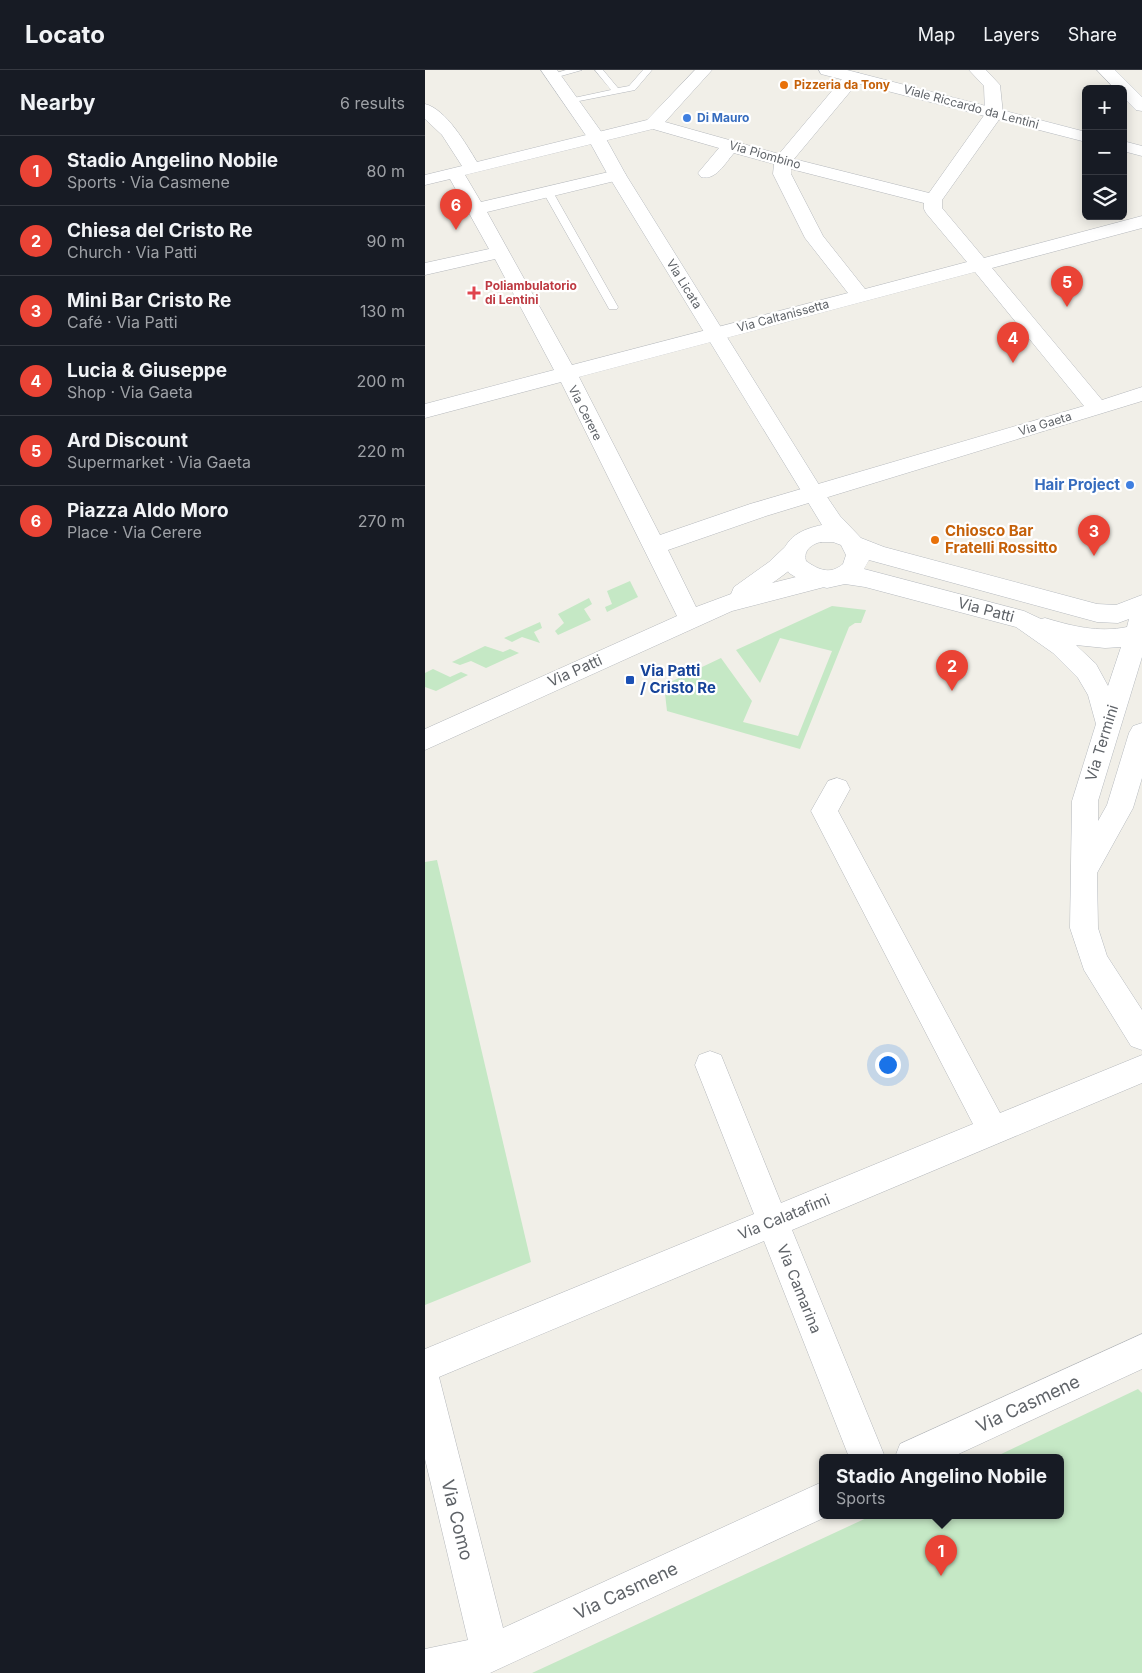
<!DOCTYPE html>
<html lang="en">
<head>
<meta charset="utf-8">
<style>
	body { margin:0; font-family:Inter,sans-serif; background:#20242c; color:#f1f3f6 }
	.controls { position:absolute; right:15px; top:15px; display:grid; overflow:hidden; border-radius:8px; box-shadow:0 2px 12px #0003 }
	.controls button { width:45px; height:45px; display:grid; place-items:center; padding:0; border:0; border-bottom:1px solid #363941; background:#171b24; color:#f1f3f6; font:25px sans-serif }
	.you { position:absolute; left:462px; top:994px; width:18px; height:18px; margin:-12px; border:4px solid #fff; border-radius:50%; background:#1a73e8; box-shadow:0 0 0 8px #1a73e833 }
	.badge { display:grid; place-items:center; width:32px; height:32px; border-radius:50%; background:#ea4335; color:#fff; font-size:16px; font-weight:700 }
	.pin { position:absolute; translate:-50% -41px; filter:drop-shadow(0 1px 2px #0008) }
	.pin::after { content:''; position:absolute; top:26px; width:18px; height:15px; background:inherit; clip-path:polygon(0 0,100% 0,50% 100%) }
	.popup { position:absolute; left:394px; top:1384px; width:245px; height:65px; box-sizing:border-box; display:grid; place-content:center; border-radius:8px; background:#171b24; filter:drop-shadow(0 1px 4px #0005); font-size:16px; white-space:nowrap; color:#9ea1a6 }
	.popup b { font-size:19px; color:#f1f3f6 }
	.popup::after { content:''; position:absolute; left:50%; top:100%; margin-left:-10px; border:10px solid transparent; border-top-color:#171b24 }
	.list { margin:0; padding:0; list-style:none }
	h2 { display:flex; justify-content:space-between; align-items:center; height:65px; margin:0; padding:0 20px; font-size:21px }
	h2 small { font-size:16px; font-weight:400; color:#9ea1a6 }
	.list li { display:grid; grid-template-columns:32px 1fr auto; gap:15px; align-items:center; box-sizing:border-box; height:70px; padding:0 20px; border-top:1px solid #363941 }
	.list b { display:block; font-size:19px; white-space:nowrap }
	.list p { margin:0; font-size:16px; white-space:nowrap; color:#9ea1a6 }
	.list em { font-size:16px; font-style:normal; color:#9ea1a6 }
	.icon { flex:none; width:28px; height:28px; fill:none; stroke:currentColor; stroke-width:2; stroke-linecap:round; stroke-linejoin:round }
	.map { position:relative; flex:none; width:717px; height:1603px; overflow:hidden }
	header { display:flex; align-items:center; gap:30px; box-sizing:border-box; height:70px; padding:0 25px; background:#171b24; border-bottom:1px solid #363941 }
	header strong { font-size:24px }
	nav { display:flex; gap:28px; margin-inline-start:auto; font-size:18px }
	main { display:flex }
	aside { flex:1; background:#171b24 }
	.map>svg:first-child { display:block }
</style>
</head>
<body>
<header>
<strong>Locato</strong>
<nav><a>Map</a><a>Layers</a><a>Share</a></nav>
</header>
<main>
<aside>
<h2>Nearby<small>6 results</small></h2>
<ul class="list">
<li><span class="badge">1</span><div><b>Stadio Angelino Nobile</b><p>Sports · Via Casmene</p></div><em>80 m</em></li>
<li><span class="badge">2</span><div><b>Chiesa del Cristo Re</b><p>Church · Via Patti</p></div><em>90 m</em></li>
<li><span class="badge">3</span><div><b>Mini Bar Cristo Re</b><p>Café · Via Patti</p></div><em>130 m</em></li>
<li><span class="badge">4</span><div><b>Lucia &amp; Giuseppe</b><p>Shop · Via Gaeta</p></div><em>200 m</em></li>
<li><span class="badge">5</span><div><b>Ard Discount</b><p>Supermarket · Via Gaeta</p></div><em>220 m</em></li>
<li><span class="badge">6</span><div><b>Piazza Aldo Moro</b><p>Place · Via Cerere</p></div><em>270 m</em></li>
</ul>
</aside>
<div class="map">
<svg width="717" height="1603" viewBox="0 0 717 1603">
	<rect width="100%" height="100%" fill="#f1efe8"/>
	<g fill="#c5e8c5">
		<path d="M 205,511 L 213,527 L 182,542 L 180,537 L 187,534 L 182,521 Z"/>
		<path d="M 164,528 L 167,534 L 159,539 L 166,550 L 133,565 L 130,561 L 139,553 L 133,544 Z"/>
		<path d="M 407,536 L 441,540 L 436,553 L 430,553 L 424,557 L 375,679 L 242,641 L 239,615 L 296,588 L 327,631 L 318,652 L 373,666 L 407,581 L 355,568 L 335,613 L 311,580 Z"/>
		<path d="M 115,552 L 117,558 L 109,562 L 115,573 L 97,567 L 87,572 L 79,568 Z"/>
		<path d="M 60,576 L 78,582 L 85,579 L 94,583 L 61,598 L 46,591 L 35,595 L 27,592 Z"/>
		<path d="M 8,599 L 25,607 L 36,602 L 43,605 L 11,621 L 0,617 L 0,603 Z"/>
		<path d="M 12,790 L 106,1192 L 0,1235 L 0,792 Z"/>
		<path d="M 713,1319 L 717,1323 L 717,1603 L 107,1603 L 448,1445 L 635,1445 L 635,1387 L 570,1387 Z"/>
	</g>
	<g fill="none" stroke-linecap="round" stroke-linejoin="round">
		<defs>
			<g id="lane">
				<path d="M 141,0 L 157,0 L 129,8 L 125,5 Z"/>
				<path d="M 170,0 L 178,0 L 193,18 L 204,16 L 218,0 L 227,0 L 210,20 L 144,33 L 144,29 L 186,20 Z"/>
				<path d="M 123,119 L 128,122 L 193,237 L 192,239 L 184,239 L 183,237 L 118,122 Z"/>
			</g>
			<g id="street">
				<path d="M 270,0 L 287,0 L 240,52 L 354,84 L 422,3 L 434,3 L 436,7 L 434,11 L 369,89 L 504,123 L 560,44 L 559,16 L 544,0 L 561,0 L 575,15 L 578,44 L 517,130 L 517,138 L 559,188 L 717,146 L 717,158 L 567,198 L 677,330 L 717,317 L 717,331 L 341,446 L 243,480 L 271,537 L 306,524 L 309,517 L 344,492 L 361,476 L 369,474 L 377,476 L 381,482 C 373,495 359,505 347,513 L 399,500 L 407,503 L 411,509 L 407,515 L 307,541 L 0,680 L 0,659 L 252,546 L 136,312 L 0,348 L 0,334 L 129,300 L 70,189 L 0,205 L 0,193 L 64,179 L 25,109 L 0,115 L 0,105 L 37,96 L 17,65 L 0,49 L 0,34 C 21,39 41,74 52,92 L 222,50 ZM 228,59 L 294,78 L 273,103 L 276,107 C 291,111 300,93 309,83 L 349,94 L 348,104 L 380,168 L 423,223 L 147,295 L 62,142 L 198,109 L 201,105 L 198,101 L 192,100 L 56,132 L 40,105 ZM 366,99 L 499,133 L 499,139 L 501,143 L 542,192 L 440,219 L 398,166 L 366,104 ZM 550,202 L 659,336 L 325,434 L 235,465 L 154,307 Z"/>
				<path d="M 412,708 L 421,711 L 425,719 L 413,741 L 575,1043 L 717,985 L 717,1013 L 367,1160 L 460,1387 L 424,1387 L 339,1171 L 14,1307 L 78,1558 L 397,1412 L 397,1445 L 405,1445 L 65,1603 L 0,1603 L 0,1579 L 43,1570 L 0,1389 L 0,1279 L 329,1144 L 270,995 L 274,985 L 285,981 L 296,985 L 356,1133 L 548,1054 L 386,741 L 403,711 Z"/>
				<path d="M 717,1264 L 717,1299 L 527,1387 L 470,1387 L 475,1374 Z"/>
			</g>
			<g id="secondary">
				<path d="M 116,0 L 132,0 L 180,67 L 201,105 L 396,418 L 415,446 L 436,468 L 459,477 L 672,534 L 691,535 L 717,525 L 717,587 L 673,731 L 673,751 L 682,735 L 704,663 L 708,656 L 717,653 L 717,708 L 708,738 L 672,803 L 673,858 L 682,886 L 717,940 L 717,980 L 706,976 L 659,900 L 645,858 L 647,731 L 671,654 L 663,625 L 653,608 L 628,583 L 591,557 L 440,517 L 420,514 L 402,518 L 380,513 L 364,503 L 356,489 C 360,467 377,459 397,455 L 183,105 L 162,67 ZM 396,472 L 408,472 L 416,475 L 421,485 L 418,494 C 405,505 394,500 381,491 C 378,481 386,474 396,472 ZM 444,490 L 672,552 L 693,553 L 704,549 L 702,557 C 673,563 647,556 620,548 L 616,549 L 599,541 L 439,499 ZM 651,575 L 680,578 L 696,577 L 683,616 L 671,594 Z"/>
				<path d="M 394,0 L 422,0 L 661,62 L 661,72 L 396,4 Z"/>
				<path d="M 672,0 L 690,0 L 717,27 L 717,41 L 711,40 L 698,27 L 698,19 L 690,19 Z"/>
				<path d="M 698,71 L 717,76 L 717,86 L 698,81 Z"/>
			</g>
		</defs>
		<use href="#lane" stroke="#b5b8bc" stroke-width="1"/>
		<use href="#street" stroke="#b5b8bc" stroke-width="1"/>
		<use href="#secondary" stroke="#b6babf" stroke-width="1"/>
		<use href="#lane" fill="#fff" fill-rule="evenodd"/>
		<use href="#street" fill="#fff" fill-rule="evenodd"/>
		<use href="#secondary" fill="#fff" fill-rule="evenodd"/>
	</g>
	<g fill="#e8710a" stroke="#fff" stroke-width="2">
		<circle cx="359" cy="15" r="5"/>
		<circle cx="510" cy="470" r="5"/>
	</g>
	<g fill="#3f7fe0" stroke="#fff" stroke-width="2">
		<circle cx="262" cy="48" r="5"/>
		<circle cx="705" cy="415" r="5"/>
	</g>
	<path fill="#e0444e" stroke="#fff" stroke-width="2" d="M46.5 215.5h5v5h5v5h-5v5h-5v-5h-5v-5h5z"/>
	<rect fill="#1a4fb4" stroke="#fff" stroke-width="2" x="200" y="605" width="10" height="10" rx="2.5"/>
	<g text-anchor="middle" stroke-width="4.5" stroke-linejoin="round" paint-order="stroke">
		<g font-size="12" font-weight="bold" fill="#c56008" stroke="#fff" text-anchor="start">
			<text x="369" y="19">Pizzeria da Tony</text>
		</g>
		<g font-size="12" fill="#5f6368" stroke="#fff">
			<text transform="translate(546 37) rotate(15)" y="4">Viale Riccardo da Lentini</text>
			<text transform="translate(340 85) rotate(16)" y="4">Via Piombino</text>
			<text transform="translate(259 214) rotate(58)" y="4">Via Licata</text>
			<text transform="translate(358 246) rotate(-15)" y="4">Via Caltanissetta</text>
			<text transform="translate(160 343) rotate(63)" y="4">Via Cerere</text>
			<text transform="translate(620 354) rotate(-17)" y="4">Via Gaeta</text>
		</g>
		<g font-size="12" font-weight="bold" fill="#366cbe" stroke="#fff" text-anchor="start">
			<text x="272" y="52">Di Mauro</text>
		</g>
		<g font-size="12" font-weight="bold" fill="#be3a42" stroke="#fff" text-anchor="start">
			<text x="60" y="220">Poliambulatorio<tspan x="60" dy="14">di Lentini</tspan></text>
		</g>
		<g font-size="15" font-weight="bold" fill="#366cbe" stroke="#fff" text-anchor="end">
			<text x="695" y="420">Hair Project</text>
		</g>
		<g font-size="15" font-weight="bold" fill="#c56008" stroke="#fff" text-anchor="start">
			<text x="520" y="466">Chiosco Bar<tspan x="520" dy="17">Fratelli Rossitto</tspan></text>
		</g>
		<g font-size="15" fill="#5f6368" stroke="#fff">
			<text transform="translate(561 540) rotate(15)" y="5">Via Patti</text>
			<text transform="translate(150 601) rotate(-24)" y="5">Via Patti</text>
			<text transform="translate(677 673) rotate(-73)" y="5">Via Termini</text>
			<text transform="translate(359 1147) rotate(-22)" y="5">Via Calatafimi</text>
			<text transform="translate(374 1219) rotate(68)" y="5">Via Camarina</text>
		</g>
		<g font-size="15" font-weight="bold" fill="#164399" stroke="#fff" text-anchor="start">
			<text x="215" y="606">Via Patti<tspan x="215" dy="17">/ Cristo Re</tspan></text>
		</g>
		<g font-size="18" fill="#5f6368" stroke="#fff">
			<text transform="translate(603 1334) rotate(-25)" y="6">Via Casmene</text>
			<text transform="translate(32 1450) rotate(76)" y="6">Via Como</text>
			<text transform="translate(201 1521) rotate(-25)" y="6">Via Casmene</text>
		</g>
	</g>
</svg>
<div class="controls">
<button>+</button>
<button>−</button>
<button><svg class="icon" aria-label="layers" viewBox="0 0 24 24"><path d="M12 4l9 5-9 5-9-5zM3 14l9 5 9-5"/></svg></button>
</div>
<div class="you"></div>
<div class="pin badge" style="left:516px;top:1506px">1</div>
<div class="popup"><b>Stadio Angelino Nobile</b>Sports</div>
<div class="pin badge" style="left:527px;top:621px">2</div>
<div class="pin badge" style="left:669px;top:486px">3</div>
<div class="pin badge" style="left:588px;top:293px">4</div>
<div class="pin badge" style="left:642px;top:237px">5</div>
<div class="pin badge" style="left:31px;top:160px">6</div>
</div>
</main>
</body>
</html>
